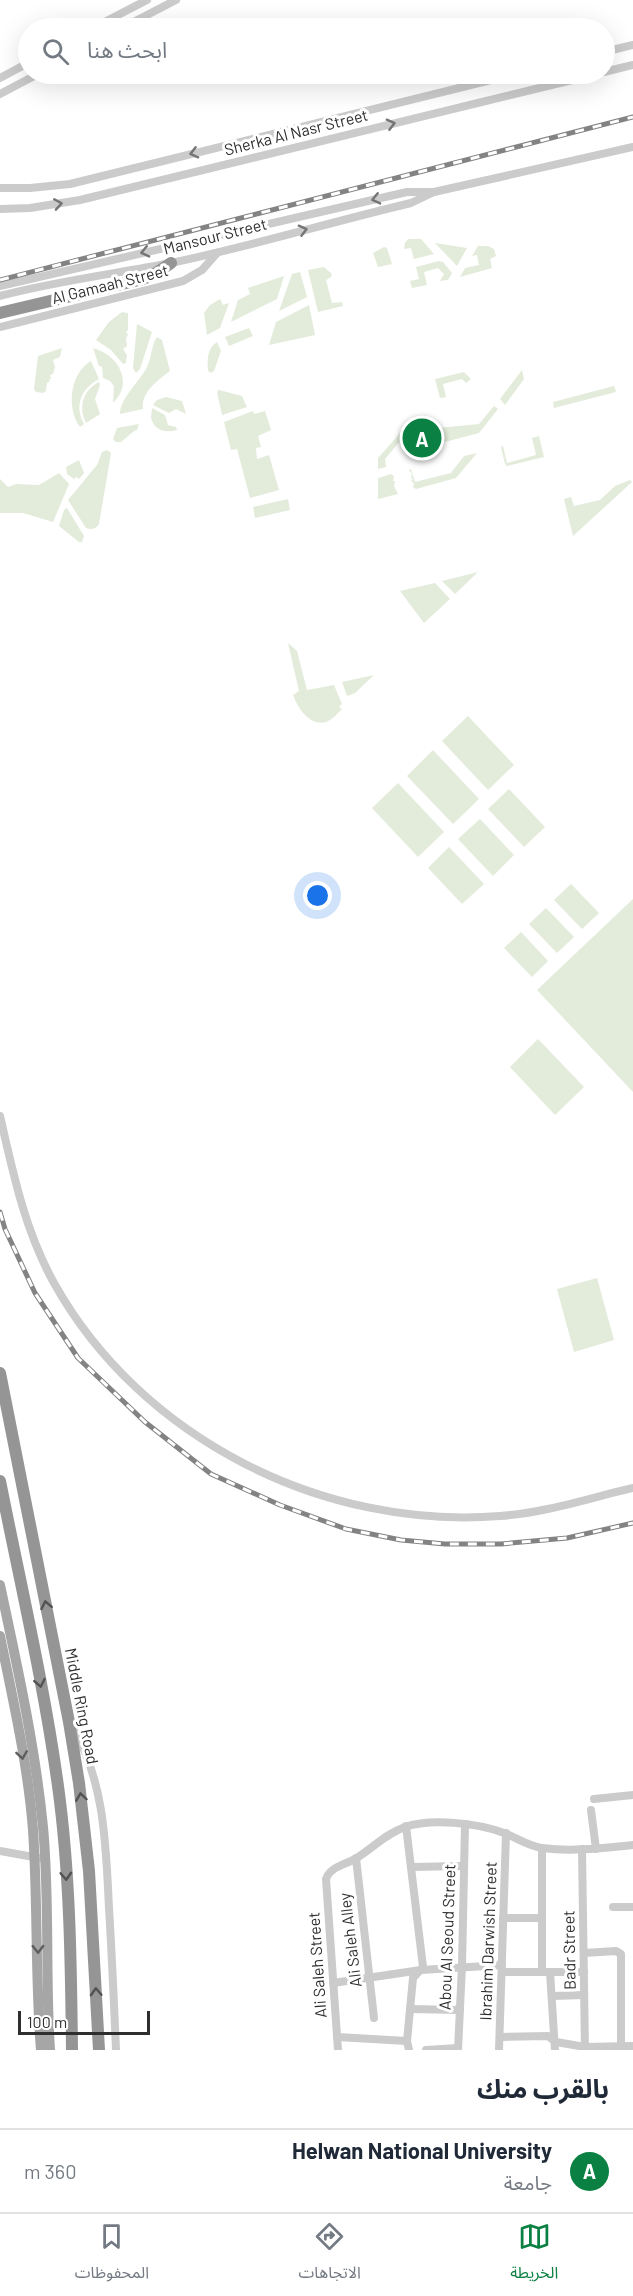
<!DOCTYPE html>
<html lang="ar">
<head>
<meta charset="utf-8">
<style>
	body { margin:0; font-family:Barlow,"Noto Sans Arabic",sans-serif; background:#f6f6f7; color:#1f2937; direction:rtl }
	.scale { position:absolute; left:18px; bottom:15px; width:132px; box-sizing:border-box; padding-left:6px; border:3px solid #2e2e2e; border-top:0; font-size:16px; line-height:21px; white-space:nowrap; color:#2e2e2e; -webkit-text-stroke:4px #fff; paint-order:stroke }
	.you { position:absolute; left:318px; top:896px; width:21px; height:21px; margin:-15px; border:4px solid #fff; border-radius:50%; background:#1a73e8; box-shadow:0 0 0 9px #1a73e833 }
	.badge { display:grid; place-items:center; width:39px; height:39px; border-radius:50%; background:#0b8043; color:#fff; font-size:20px; font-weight:700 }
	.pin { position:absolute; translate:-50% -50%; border:3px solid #fff; box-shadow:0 2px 6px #0006 }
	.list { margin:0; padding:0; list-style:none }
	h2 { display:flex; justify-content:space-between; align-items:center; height:78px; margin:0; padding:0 24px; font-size:26px }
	h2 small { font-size:20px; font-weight:400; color:#747a83 }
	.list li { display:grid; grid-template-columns:39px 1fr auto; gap:18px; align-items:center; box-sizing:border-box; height:84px; padding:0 24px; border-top:2px solid #e0e1e3 }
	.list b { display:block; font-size:22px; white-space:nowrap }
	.list p { margin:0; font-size:20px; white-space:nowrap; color:#747a83 }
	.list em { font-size:20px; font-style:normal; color:#747a83 }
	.icon { flex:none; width:33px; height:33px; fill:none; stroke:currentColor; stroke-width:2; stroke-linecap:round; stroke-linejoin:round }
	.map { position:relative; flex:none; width:633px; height:2050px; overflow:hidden; direction:ltr }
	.search { position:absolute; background:#fff; box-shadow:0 6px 24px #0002; left:18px; right:18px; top:18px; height:66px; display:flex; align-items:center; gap:15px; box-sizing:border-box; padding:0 21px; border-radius:33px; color:#747a83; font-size:22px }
	.sheet { height:162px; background:#fff }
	nav { display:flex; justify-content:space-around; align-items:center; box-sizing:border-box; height:84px; border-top:2px solid #e0e1e3; background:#fff; font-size:16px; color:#747a83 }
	nav a { display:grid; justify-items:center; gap:3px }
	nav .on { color:#0b8043 }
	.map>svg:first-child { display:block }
</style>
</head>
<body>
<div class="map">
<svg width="633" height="2050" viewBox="0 0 633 2050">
	<rect width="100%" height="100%" fill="#fff"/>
	<g fill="#e3ecdb">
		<path d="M 408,239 L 421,239 L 434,254 L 414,259 L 411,248 L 404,249 L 405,243 Z"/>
		<path d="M 435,243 L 467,248 L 457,266 Z"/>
		<path d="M 478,246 L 488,246 L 494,249 L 496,256 L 490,259 L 492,268 L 460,277 L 465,268 L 479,265 L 477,255 L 472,256 Z"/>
		<path d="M 384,247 L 387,248 L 392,264 L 378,267 L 373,253 Z"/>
		<path d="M 439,261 L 443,262 L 452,273 L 448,280 L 440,281 L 444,274 L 438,268 L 424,272 L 427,285 L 412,288 L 410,281 L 419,279 L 416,267 Z"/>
		<path d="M 324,267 L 332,274 L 331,277 L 326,280 L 332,303 L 342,302 L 343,306 L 318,312 L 308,270 Z"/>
		<path d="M 300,272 L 307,297 L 279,311 L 292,274 Z"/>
		<path d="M 284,276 L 277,299 L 231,322 L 238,300 L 250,294 L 248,288 Z"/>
		<path d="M 220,299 L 223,305 L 229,303 L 220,328 L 207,335 L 204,313 L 210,305 Z"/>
		<path d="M 309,305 L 315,335 L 269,345 L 276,322 Z"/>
		<path d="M 122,312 L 128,313 L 128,330 L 126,332 L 128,334 L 126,339 L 127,346 L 123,349 L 127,355 L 126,363 L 123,364 L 111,350 L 96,340 L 109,322 Z"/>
		<path d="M 137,324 L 152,332 L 140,369 L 136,373 L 133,368 Z"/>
		<path d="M 249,328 L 253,336 L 229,346 L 225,337 Z"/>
		<path d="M 157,337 L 162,340 L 170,371 C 157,381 141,392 143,409 L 120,414 C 120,399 138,383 146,369 C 152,359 151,345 157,337 Z"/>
		<path d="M 217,342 L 221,351 L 214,371 L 211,373 L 208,371 C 207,359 207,349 217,342 Z"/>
		<path d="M 62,348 L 60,357 L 53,360 L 55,367 L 53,374 L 50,375 L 51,379 L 49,379 L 50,381 L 47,383 L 46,391 L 43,393 L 36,392 L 34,389 L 38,356 Z"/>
		<path d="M 93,348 C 117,354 135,382 113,403 L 114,386 L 110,381 L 103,378 L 102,367 L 99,366 Z"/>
		<path d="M 91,361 L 99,379 C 81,389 74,405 84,424 L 80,427 C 66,408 70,373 91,361 Z"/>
		<path d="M 522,370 L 524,379 L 505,405 L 500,399 Z"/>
		<path d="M 464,372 L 471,379 L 466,383 L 462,379 L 443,384 L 446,397 L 440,398 L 435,379 Z"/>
		<path d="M 99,382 L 100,385 L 95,399 L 100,414 L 86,423 C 78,407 83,390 99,382 Z"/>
		<path d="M 614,386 L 616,392 L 554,408 L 553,402 Z"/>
		<path d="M 219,390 L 242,396 L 247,407 L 222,415 L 217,392 Z"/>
		<path d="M 166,397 L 182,401 L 186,414 L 176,409 L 169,413 L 153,405 L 157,400 Z"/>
		<path d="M 494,406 L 498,409 L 479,433 L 441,443 L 438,428 L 479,424 Z"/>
		<path d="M 152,408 L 165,415 L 168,425 L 176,427 L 177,430 C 165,433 155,431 151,418 Z"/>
		<path d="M 253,411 L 254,414 L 265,411 L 271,430 L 258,436 L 261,447 L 256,448 L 257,459 L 269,455 L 279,490 L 250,498 L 237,449 L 231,450 L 224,422 Z"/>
		<path d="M 139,424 L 137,430 L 134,431 L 121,442 L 116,442 L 113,439 L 117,428 Z"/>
		<path d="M 419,428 L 420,433 L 406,434 L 385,459 L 386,467 L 378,469 L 378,458 L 403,430 Z"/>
		<path d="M 539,436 L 544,457 L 507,466 L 505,464 L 501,447 L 503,446 L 507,463 L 536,455 L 532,438 Z"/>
		<path d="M 107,450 L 111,453 L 99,524 C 96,529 91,530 86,528 L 68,500 L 97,465 L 102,452 Z"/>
		<path d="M 477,453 L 456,478 L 416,489 L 413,487 L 414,484 L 411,480 L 413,479 L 411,478 L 412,474 L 409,470 L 411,469 L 415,482 L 451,473 L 464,456 Z"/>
		<path d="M 79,460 L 84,473 L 79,479 L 76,477 L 74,479 L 67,474 L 66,467 Z"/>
		<path d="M 59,473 L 69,484 L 53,522 L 23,513 L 0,513 L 0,479 L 8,487 L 16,484 L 39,485 Z"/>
		<path d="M 391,474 L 394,476 L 393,481 L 395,481 L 394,486 L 398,494 L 378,499 L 378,478 Z"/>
		<path d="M 630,480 L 632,482 L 573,536 L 564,499 L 571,497 L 574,506 L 600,500 L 615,486 Z"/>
		<path d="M 288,499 L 290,510 L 255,518 L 253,507 Z"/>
		<path d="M 67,508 L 84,536 L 82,542 L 79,542 L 59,526 L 64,510 Z"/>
		<path d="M 478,572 L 455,594 L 442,581 Z"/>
		<path d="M 435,583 L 450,599 L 424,623 L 400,591 Z"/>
		<path d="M 288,643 L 297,651 L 307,690 L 334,685 L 342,704 L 339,707 L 342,709 C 337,714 332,720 326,722 C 310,727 297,707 293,695 L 299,691 Z"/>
		<path d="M 374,675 L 355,693 L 347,696 L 342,682 Z"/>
		<path d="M 468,716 L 514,765 L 488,790 L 442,741 Z"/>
		<path d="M 433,750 L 479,799 L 453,824 L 407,776 Z"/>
		<path d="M 398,783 L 444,832 L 418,857 L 372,808 Z"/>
		<path d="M 509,789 L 545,827 L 524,847 L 488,809 Z"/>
		<path d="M 480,819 L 514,855 L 493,876 L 458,839 Z"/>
		<path d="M 449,847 L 484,884 L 462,904 L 428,868 Z"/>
		<path d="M 571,884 L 599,913 L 582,929 L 554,900 Z"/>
		<path d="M 633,899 L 633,1092 L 537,990 Z"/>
		<path d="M 546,908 L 574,937 L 557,953 L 529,924 Z"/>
		<path d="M 521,932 L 548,961 L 532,977 L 504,948 Z"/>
		<path d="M 538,1039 L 584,1087 L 555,1115 L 510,1067 Z"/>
		<path d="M 597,1278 L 614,1340 L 574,1352 L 557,1289 Z"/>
	</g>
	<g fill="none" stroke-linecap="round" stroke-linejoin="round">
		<g stroke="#cbcbcb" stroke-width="8">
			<path d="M 93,28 L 147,0"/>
			<path d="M 122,28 L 176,0"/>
			<path d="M 604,52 L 633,45"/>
			<path d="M 604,72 L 633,65"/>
			<path d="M 0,78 L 28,63"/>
			<path d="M 0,94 L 38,74"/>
			<path d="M 0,188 L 30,188 L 70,184 L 516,74"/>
			<path d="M 0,209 L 30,208 L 80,200 L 597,74"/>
			<path d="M 0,286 L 407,192 L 434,192 L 633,147"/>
			<path d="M 0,296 C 56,281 114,274 171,263 C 252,246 331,222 411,203 L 434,192"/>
			<path d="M 0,327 L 183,281 L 202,270 L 217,253"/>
			<path d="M 0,1116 C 13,1173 25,1231 54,1283 C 141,1439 324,1530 500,1516 C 545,1513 589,1498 633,1488"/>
			<path d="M 72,1727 C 105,1780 106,1848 109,1908 C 112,1956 114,2003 116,2050"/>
			<path d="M 594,1799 L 633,1795"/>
			<path d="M 591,1810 L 596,1849"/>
			<path d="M 406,1826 L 423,1967 L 413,1978 L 407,2041 L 409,2050"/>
			<path d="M 582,1849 L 585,2050"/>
			<path d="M 0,1851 L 39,1858"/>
			<path d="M 356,1858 L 374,2018"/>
			<path d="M 411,1867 L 464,1866"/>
			<path d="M 613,1907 L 633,1907"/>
			<path d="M 503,1918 L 542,1918"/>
			<path d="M 584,1953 L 616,1951 L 621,1954 L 621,2046"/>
			<path d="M 502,1972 L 584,1972"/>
			<path d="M 542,1972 L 542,1848"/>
			<path d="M 550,1972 L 555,2050"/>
			<path d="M 333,1983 L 421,1970 L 502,1965"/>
			<path d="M 552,1996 L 584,1995"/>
			<path d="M 410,2009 L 460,2010"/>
			<path d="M 337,2037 L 407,2041"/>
			<path d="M 500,2037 L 548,2036 L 556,2042 L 585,2047 L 633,2046"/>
			<path d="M 338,2050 L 326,1879 C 330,1867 344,1865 355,1859 C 372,1849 385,1834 405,1827 C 431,1818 478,1823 504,1833 C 517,1838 528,1846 542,1848 C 572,1852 603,1848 633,1845"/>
			<path d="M 426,2050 L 458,2048"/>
			<path d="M 458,2050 L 462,1966 L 465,1824"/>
			<path d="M 499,2050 L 506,1833"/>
		</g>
		<g stroke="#a6a6a6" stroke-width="10">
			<path d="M 0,1585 C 17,1665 35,1745 43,1827 C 50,1901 45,1976 50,2050"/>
			<path d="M 0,1636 C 13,1700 28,1765 33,1830 C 38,1903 35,1977 41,2050"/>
		</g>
		<g stroke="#959595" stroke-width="12">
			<path d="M 0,313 L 143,279 L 153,275 L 171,263"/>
			<path d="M 0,1373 L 69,1722 L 79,1783 L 89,1871 L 99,2050"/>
			<path d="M 0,1481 C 20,1582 44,1684 58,1786 C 70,1873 71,1962 72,2050"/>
		</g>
		<defs>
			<g id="rail">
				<path d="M 0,280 L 633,117"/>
				<path d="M 0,1212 L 5,1229 L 35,1293 L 78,1358 L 145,1422 L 211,1474 L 280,1505 L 346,1529 L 401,1540 L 445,1544 L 501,1544 L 567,1538 L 633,1523"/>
			</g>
		</defs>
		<use href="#rail" stroke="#838383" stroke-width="5"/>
		<use href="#rail" stroke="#fff" stroke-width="3" stroke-dasharray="9" stroke-linecap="butt"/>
	</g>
	<defs><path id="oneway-chevron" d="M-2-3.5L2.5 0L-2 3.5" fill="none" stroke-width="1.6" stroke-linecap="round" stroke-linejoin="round" transform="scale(1.5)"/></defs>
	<g stroke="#757575">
		<use href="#oneway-chevron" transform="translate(391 124) rotate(-14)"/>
		<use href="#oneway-chevron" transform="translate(194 153) rotate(166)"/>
		<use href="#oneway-chevron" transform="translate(376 199) rotate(167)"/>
		<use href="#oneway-chevron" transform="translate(58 204) rotate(-9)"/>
		<use href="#oneway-chevron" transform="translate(303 230) rotate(-15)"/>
		<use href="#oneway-chevron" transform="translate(145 252) rotate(167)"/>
	</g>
	<g stroke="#525252">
		<use href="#oneway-chevron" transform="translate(46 1605) rotate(-101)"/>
		<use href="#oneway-chevron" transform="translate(40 1683) rotate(79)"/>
		<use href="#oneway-chevron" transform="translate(81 1797) rotate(-98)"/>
		<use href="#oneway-chevron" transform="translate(66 1876) rotate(87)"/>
		<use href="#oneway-chevron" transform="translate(96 1992) rotate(-93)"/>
	</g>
	<g stroke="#5e5e5e">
		<use href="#oneway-chevron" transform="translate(22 1755) rotate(81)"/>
		<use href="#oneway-chevron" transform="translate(38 1949) rotate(89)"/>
	</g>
	<g text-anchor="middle" stroke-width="6" stroke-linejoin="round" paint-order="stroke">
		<g font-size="16" fill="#2e2e2e" stroke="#fff">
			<text transform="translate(296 132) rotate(-14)" y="6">Sherka Al Nasr Street</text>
			<text transform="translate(215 236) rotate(-14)" y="6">Mansour Street</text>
			<text transform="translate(110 284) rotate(-14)" y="6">Al Gamaah Street</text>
			<text transform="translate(82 1706) rotate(79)" y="6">Middle Ring Road</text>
			<text transform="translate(447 1937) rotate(-88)" y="6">Abou Al Seoud Street</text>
			<text transform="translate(350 1940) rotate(-97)" y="6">Ali Saleh Alley</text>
			<text transform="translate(488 1941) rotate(-88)" y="6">Ibrahim Darwish Street</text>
			<text transform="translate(569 1950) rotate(-91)" y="6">Badr Street</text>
			<text transform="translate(317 1965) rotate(-94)" y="6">Ali Saleh Street</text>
		</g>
	</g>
</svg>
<div class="scale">100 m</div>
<div class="you"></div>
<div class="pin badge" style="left:422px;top:438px">A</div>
<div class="search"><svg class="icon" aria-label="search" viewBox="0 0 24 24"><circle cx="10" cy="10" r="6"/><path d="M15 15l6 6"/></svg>ابحث هنا</div>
</div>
<section class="sheet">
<h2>بالقرب منك<small></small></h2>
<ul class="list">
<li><span class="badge">A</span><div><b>Helwan National University</b><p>جامعة</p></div><em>360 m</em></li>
</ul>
</section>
<nav>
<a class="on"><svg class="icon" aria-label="map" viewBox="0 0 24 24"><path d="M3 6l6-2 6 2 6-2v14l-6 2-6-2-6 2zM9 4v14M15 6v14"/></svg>الخريطة</a>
<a><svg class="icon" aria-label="directions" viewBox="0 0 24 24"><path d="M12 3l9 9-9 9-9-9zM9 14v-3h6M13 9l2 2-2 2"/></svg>الاتجاهات</a>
<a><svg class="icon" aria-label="saved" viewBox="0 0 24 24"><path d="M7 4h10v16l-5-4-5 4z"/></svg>المحفوظات</a>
</nav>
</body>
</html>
